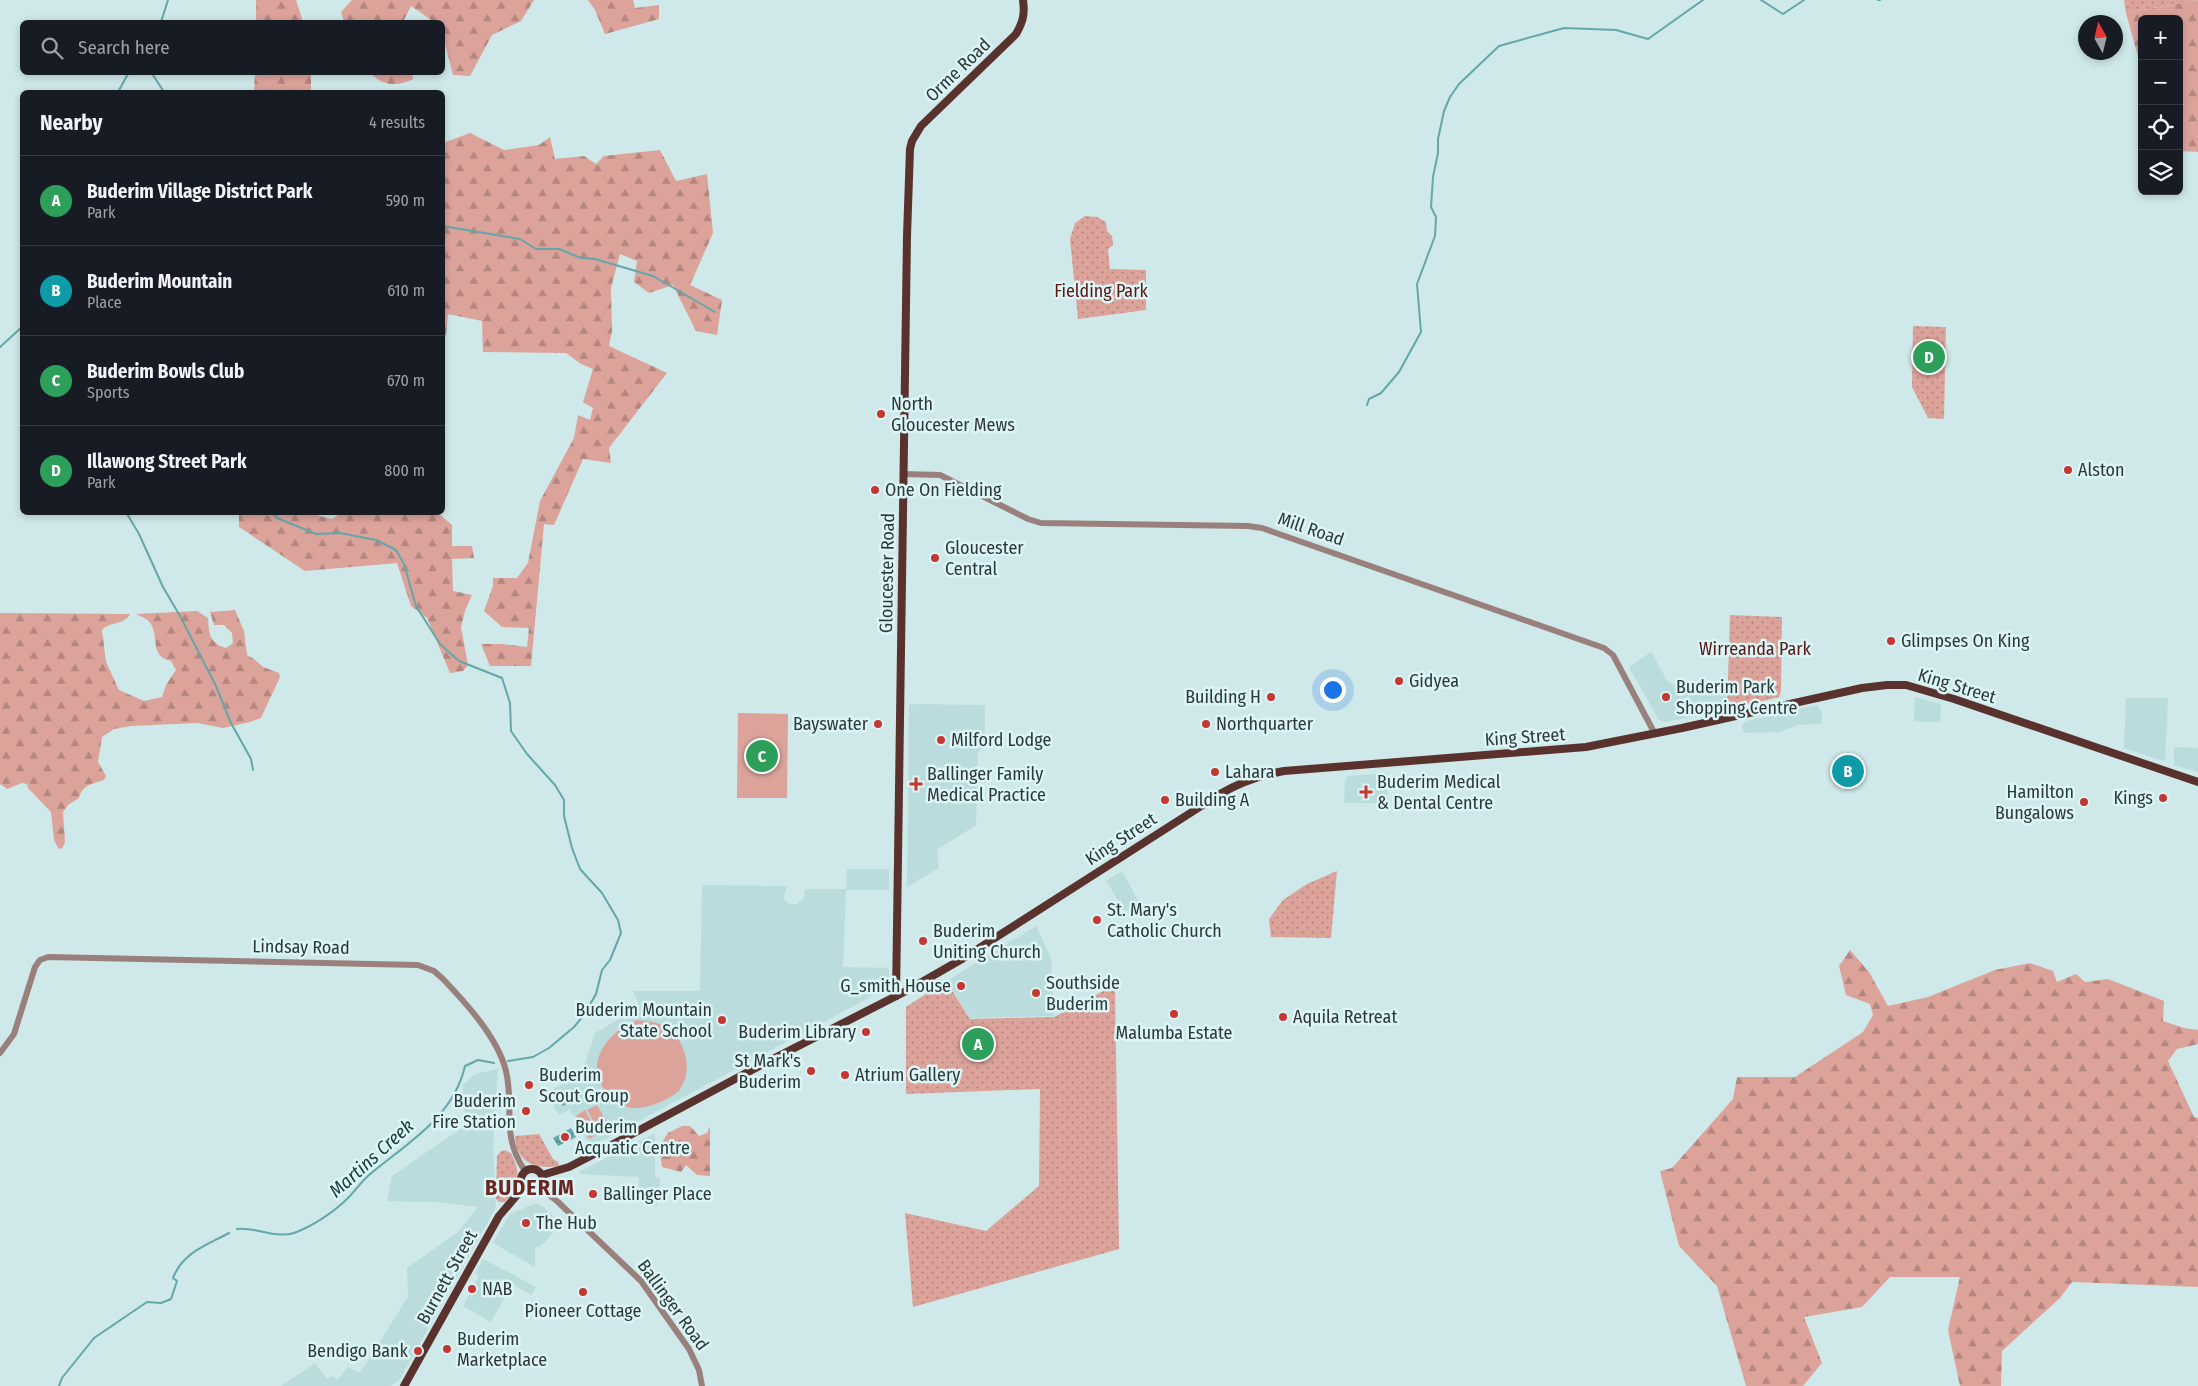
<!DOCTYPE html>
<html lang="en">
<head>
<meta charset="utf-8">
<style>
	body { margin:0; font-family:"Fira Sans Condensed",sans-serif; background:#20242c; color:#f1f3f6 }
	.controls { position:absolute; right:15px; top:15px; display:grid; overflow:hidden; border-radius:8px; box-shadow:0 2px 8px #0003 }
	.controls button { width:45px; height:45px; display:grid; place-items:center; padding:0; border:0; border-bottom:1px solid #363941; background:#171b24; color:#f1f3f6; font:25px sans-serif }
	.compass { position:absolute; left:2078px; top:15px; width:45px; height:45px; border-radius:50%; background:#171b24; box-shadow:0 2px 8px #0003; rotate:352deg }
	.you { position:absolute; left:1332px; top:689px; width:18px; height:18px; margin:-12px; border:4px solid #fff; border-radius:50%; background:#1a73e8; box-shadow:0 0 0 8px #1a73e833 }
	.badge { display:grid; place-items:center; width:32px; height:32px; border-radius:50%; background:#7c3aed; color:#fff; font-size:16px; font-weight:700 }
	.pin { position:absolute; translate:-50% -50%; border:2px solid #fff; box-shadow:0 1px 5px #0006 }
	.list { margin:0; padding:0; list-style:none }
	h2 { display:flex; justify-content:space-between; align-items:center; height:65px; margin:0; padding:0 20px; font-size:21px }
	h2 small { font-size:16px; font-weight:400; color:#9ea1a6 }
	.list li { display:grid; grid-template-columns:32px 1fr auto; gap:15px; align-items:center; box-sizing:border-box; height:90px; padding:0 20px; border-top:1px solid #363941 }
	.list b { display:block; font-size:19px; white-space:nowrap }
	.list p { margin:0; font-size:16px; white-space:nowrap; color:#9ea1a6 }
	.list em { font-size:16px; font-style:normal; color:#9ea1a6 }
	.icon { flex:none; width:28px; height:28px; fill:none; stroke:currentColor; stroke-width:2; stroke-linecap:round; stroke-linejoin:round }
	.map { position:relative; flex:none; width:2198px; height:1386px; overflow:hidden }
	.search { position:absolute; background:#171b24; box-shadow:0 2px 8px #0003; left:20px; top:20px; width:425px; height:55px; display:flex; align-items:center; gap:12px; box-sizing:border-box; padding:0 18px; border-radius:8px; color:#9ea1a6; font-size:19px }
	.panel { position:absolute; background:#171b24; box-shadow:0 2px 8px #0003; left:20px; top:90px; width:425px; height:425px; border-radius:8px }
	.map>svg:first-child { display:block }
</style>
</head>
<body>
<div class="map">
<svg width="2198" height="1386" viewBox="0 0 2198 1386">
	<defs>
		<pattern id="grass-dots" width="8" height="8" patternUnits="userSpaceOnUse" patternTransform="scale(1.25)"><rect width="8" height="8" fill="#dca39b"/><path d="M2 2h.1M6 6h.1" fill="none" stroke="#b3867f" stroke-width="1.8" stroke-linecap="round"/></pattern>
		<pattern id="forest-firs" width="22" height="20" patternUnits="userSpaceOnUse" patternTransform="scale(1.25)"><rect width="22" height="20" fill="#dca39b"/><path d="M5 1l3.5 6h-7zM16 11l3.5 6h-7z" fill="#b3867f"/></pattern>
		<pattern id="water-ripples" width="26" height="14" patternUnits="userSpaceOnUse" patternTransform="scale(1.25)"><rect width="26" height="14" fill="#63a7aa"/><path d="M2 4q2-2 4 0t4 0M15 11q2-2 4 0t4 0" fill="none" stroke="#52898b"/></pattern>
	</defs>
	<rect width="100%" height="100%" fill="#cfe8e9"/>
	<g fill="#badcdd">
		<path d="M 1651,652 L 1668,682 L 1682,689 L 1728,680 L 1727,710 L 1666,722 L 1659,720 L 1629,667 Z"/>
		<path d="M 1915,697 L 1941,704 L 1940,722 L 1914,721 Z"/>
		<path d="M 2126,698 L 2168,698 L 2165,760 L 2163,761 L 2124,748 Z"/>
		<path d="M 909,704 L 985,705 L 985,747 L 978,752 L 976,825 L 937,850 L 939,868 L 907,887 Z"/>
		<path d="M 1817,705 L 1822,714 L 1822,722 L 1820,724 L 1797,725 L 1780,732 L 1744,733 L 1742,725 L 1747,721 Z"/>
		<path d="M 2174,747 L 2198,748 L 2198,772 L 2174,765 Z"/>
		<path d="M 1388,773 L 1387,803 L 1344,803 L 1345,781 L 1348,776 Z"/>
		<path d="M 847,869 L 889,869 L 889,890 L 846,890 L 843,967 L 889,968 L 889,987 L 590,1147 L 570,1109 L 559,1115 L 546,1093 L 582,1073 L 595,1033 L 640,1007 L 633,991 L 700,991 L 702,885 L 787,886 L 783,899 L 789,904 L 797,904 L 804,898 L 805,889 L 846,889 Z"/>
		<path d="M 1122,871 L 1140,904 L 1125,911 L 1106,881 Z"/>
		<path d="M 1036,926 L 1051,958 L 1054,1016 L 970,1018 L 947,981 Z"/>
		<path d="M 498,1069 L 493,1146 L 496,1207 L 400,1379 L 391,1386 L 281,1386 L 315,1363 L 327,1379 L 333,1376 L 337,1380 L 348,1367 L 360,1373 L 408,1297 L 407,1268 L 458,1232 L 478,1207 L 438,1202 L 387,1201 L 392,1176 L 469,1123 L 463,1106 L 463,1085 L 475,1074 Z"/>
		<path d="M 655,1133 L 655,1178 L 660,1178 L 657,1207 L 652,1203 L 638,1203 L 639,1177 L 581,1174 L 579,1172 Z"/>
		<path d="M 536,1203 L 542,1206 L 561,1224 L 541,1246 L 535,1247 L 535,1267 L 493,1243 L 510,1214 Z"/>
		<path d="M 483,1259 L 536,1287 L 531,1295 L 512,1284 L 491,1322 L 463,1306 L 479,1276 L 475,1274 Z"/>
	</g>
	<g fill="url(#grass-dots)">
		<path d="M 2124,0 L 2198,0 L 2126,13 Z"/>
		<path d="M 1085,216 L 1097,217 L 1106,222 L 1107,231 L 1112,236 L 1113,245 L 1108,249 L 1110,269 L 1146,270 L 1146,310 L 1078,319 L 1070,239 L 1075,223 Z"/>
		<path d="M 1913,326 L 1946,327 L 1944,419 L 1928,418 L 1912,387 Z"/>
		<path d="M 1730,615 L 1782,617 L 1781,692 L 1779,697 L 1727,710 Z"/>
		<path d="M 1337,871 L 1331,938 L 1271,937 L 1269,919 L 1283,900 L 1307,884 Z"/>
		<path d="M 946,981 L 970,1019 L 1054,1017 L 1115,985 L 1119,1249 L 913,1307 L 905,1213 L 986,1231 L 1039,1186 L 1040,1089 L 906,1094 L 906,1007 Z"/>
		<path d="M 539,1134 L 553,1159 L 558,1162 L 559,1166 C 535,1170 516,1162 515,1136 Z"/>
		<path d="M 505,1150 L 511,1153 C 521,1173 520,1185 505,1202 L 499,1202 L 496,1199 L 497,1156 L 501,1151 Z"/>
	</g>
	<g fill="url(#forest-firs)">
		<path d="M 256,0 L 296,0 L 303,22 L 256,22 Z"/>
		<path d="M 352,0 L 534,0 L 521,21 L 492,35 L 470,76 L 453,75 L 443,36 L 442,22 L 434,22 L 411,6 L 403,22 L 344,22 L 341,12 Z"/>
		<path d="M 588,0 L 633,0 L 635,8 L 659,5 L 659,19 L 605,34 L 595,10 Z"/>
		<path d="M 2198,0 L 2198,152 L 2179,151 L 2179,19 L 2142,19 L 2142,71 L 2126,13 Z"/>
		<path d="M 255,73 L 311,73 L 311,92 L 254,92 Z"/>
		<path d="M 371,73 L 412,73 L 413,79 C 398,87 381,86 371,73 Z"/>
		<path d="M 470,133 L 504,150 L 539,145 L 550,137 L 555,159 L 584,156 L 596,164 L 604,156 L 660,150 L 676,181 L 707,174 L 713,233 L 690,285 L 722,300 L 717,335 L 696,331 L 673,285 L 649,293 L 634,282 L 637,261 L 620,254 L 611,288 L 612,331 L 609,346 L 667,373 L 609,448 L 611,463 L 583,459 L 554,525 L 544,524 L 531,666 L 490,666 L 481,644 L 503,644 L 527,647 L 529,628 L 502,627 L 484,611 L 493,586 L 493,578 L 517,578 L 528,563 L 540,501 L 574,438 L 578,415 L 590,420 L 593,408 L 583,402 L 593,369 L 581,364 L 566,353 L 483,352 L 482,321 L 448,314 L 446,336 L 443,338 L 443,143 Z"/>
		<path d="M 239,513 L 308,513 L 332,519 L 341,513 L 438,513 L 452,525 L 452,546 L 472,546 L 474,558 L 452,559 L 453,591 L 472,595 L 465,611 L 461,627 L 468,665 L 463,671 L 450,673 L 427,618 L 411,606 L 397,563 L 305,571 L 239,527 Z"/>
		<path d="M 235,610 L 244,631 L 247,655 L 254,659 L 263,667 L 279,673 L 280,677 L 261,718 L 250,722 L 223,728 L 197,723 L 131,726 L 114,729 L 102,737 L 98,762 L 106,776 L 104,780 C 92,784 82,785 79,798 L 68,805 L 63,812 L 65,842 L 62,849 L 58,848 L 54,840 L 51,812 L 28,788 L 27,784 L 22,783 L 7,789 L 0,784 L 0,613 L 130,614 C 123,626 110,621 102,630 L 106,662 L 119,690 L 144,701 L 162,697 L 166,685 L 176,670 L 171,661 C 151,657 158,640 152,626 C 149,619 142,617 136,614 L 197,611 L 208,618 C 209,633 209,643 226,648 L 233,643 L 232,633 L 224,625 L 214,625 L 210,612 Z"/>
		<path d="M 1850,950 L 1869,972 L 1888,1006 L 1928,997 L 1995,970 L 2030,963 L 2053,971 L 2057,982 L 2076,974 L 2085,982 L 2108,979 L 2164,1001 L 2163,1021 L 2184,1028 L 2198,1030 L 2198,1044 L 2177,1049 L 2168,1061 L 2194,1117 L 2198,1118 L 2198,1287 L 2072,1282 L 2060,1298 L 2002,1351 L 2001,1386 L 1960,1386 L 1948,1330 L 1960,1277 L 1890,1277 L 1862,1307 L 1804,1317 L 1822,1363 L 1803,1386 L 1746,1386 L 1717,1286 L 1679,1246 L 1660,1171 L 1672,1168 L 1733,1099 L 1737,1077 L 1795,1077 L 1863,1032 L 1873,1015 L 1870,1004 L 1846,995 L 1839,966 Z"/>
		<path d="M 682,1126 L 690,1126 L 699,1136 L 707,1133 L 710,1126 L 710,1176 L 697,1175 L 686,1165 L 681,1172 L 662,1167 L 659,1147 L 668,1133 Z"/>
	</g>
	<g fill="#dca39b">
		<circle cx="1097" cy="287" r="6"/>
		<path d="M 738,713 L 788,714 L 787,798 L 737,798 Z"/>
		<path d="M 638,1020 C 649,1021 658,1022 667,1028 C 685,1039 694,1070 680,1089 C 676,1095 665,1100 658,1103 C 636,1112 620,1110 605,1090 C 583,1061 611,1029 638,1020 Z"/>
		<path d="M 597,1105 L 610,1128 L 600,1133 L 587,1110 Z"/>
		<path d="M 585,1110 L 598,1134 L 589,1139 L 576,1116 Z"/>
	</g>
	<g fill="url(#water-ripples)">
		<path d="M 576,1087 L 581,1096 L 563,1106 L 558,1097 Z"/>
		<path d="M 571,1128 L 576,1137 L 558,1146 L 553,1138 Z"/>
	</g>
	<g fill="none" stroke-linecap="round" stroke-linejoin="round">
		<g stroke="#63a7aa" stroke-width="2">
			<path d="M 1761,0 L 1783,14 L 1804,0"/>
			<path d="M 1878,0 L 1880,0"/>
			<path d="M 161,22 L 168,0"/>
			<path d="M 151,72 L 164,92"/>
			<path d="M 118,92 L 129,72"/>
			<path d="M 442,226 L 520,239 L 536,249 L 559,249 L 581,258 L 595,259 L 653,276 L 715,312"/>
			<path d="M 0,347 L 22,327"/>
			<path d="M 1367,405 L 1369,399 L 1381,393 L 1399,372 L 1421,332 L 1417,284 L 1435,236 L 1436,217 L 1431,207 L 1433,177 L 1438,153 L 1438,139 L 1444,111 L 1450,97 L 1459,84 L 1499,46 L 1564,28 L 1616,30 L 1648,39 L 1703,0"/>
			<path d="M 126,512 L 139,534 L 163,587 L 180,616 L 216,686 L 231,723 L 251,759 L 253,770"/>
			<path d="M 272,512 L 277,518 L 316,534 L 340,533 L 376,540 L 396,550 L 404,564 L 416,606 L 440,644 L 459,661 L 502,678 L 510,703 L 511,731 L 527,754 L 555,785 L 564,800 L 564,816 L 572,848 L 580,869 L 602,893 L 618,920 L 621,933 L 610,960 L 602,970 L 596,994 L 584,1015 L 574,1027 L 549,1048 L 533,1057 L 508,1061"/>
			<path d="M 237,1229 C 254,1226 274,1239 294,1233 C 313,1226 334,1212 348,1198 C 355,1191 361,1182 369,1175 C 407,1143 453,1118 465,1066 L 478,1060 L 494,1063"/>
			<path d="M 59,1386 L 62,1378 L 94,1338 L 147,1302 L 161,1303 L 171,1299 L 177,1281 L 173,1278 C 183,1252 207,1245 229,1233"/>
		</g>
		<g stroke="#99807d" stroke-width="6">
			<path d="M 903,474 L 940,475 L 1028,519 L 1041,523 L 1248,526 L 1262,528 L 1604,648 L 1613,655 L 1655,734"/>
			<path d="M 0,1053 L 14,1034 L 35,967 L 40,960 L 48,957 L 418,965 L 434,971 L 443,979 C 466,1003 498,1038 506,1071 C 515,1110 500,1134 525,1171"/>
			<path d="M 540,1188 L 558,1202 L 641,1281 L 689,1349 L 699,1370 L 702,1386"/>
		</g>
		<g stroke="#59322d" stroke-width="8">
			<path d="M 896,996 L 907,236 L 910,149 L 912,141 L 921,126 L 1016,34 C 1023,22 1025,14 1023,0"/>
			<circle cx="532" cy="1180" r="11"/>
			<path d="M 542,1175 L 569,1167 L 604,1149 L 765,1063 L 908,990 L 962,959 L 1220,794 C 1241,782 1260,775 1284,771 L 1586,747 L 1682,728 L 1862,688 L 1887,685 L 1906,685 L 1954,699 L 2198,782"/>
			<path d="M 404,1386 L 499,1216 L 523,1188"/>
		</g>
	</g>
	<g fill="#c53730" stroke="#dcf5f6" stroke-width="2">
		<circle cx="881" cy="414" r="5"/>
		<circle cx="2068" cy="470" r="5"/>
		<circle cx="875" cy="490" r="5"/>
		<circle cx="935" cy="558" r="5"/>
		<circle cx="1891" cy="641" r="5"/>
		<circle cx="1399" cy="681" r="5"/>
		<circle cx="1271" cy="697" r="5"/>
		<circle cx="1666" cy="697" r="5"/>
		<circle cx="878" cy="724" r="5"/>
		<circle cx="1206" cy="724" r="5"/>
		<circle cx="941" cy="740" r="5"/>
		<circle cx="1215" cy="772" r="5"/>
		<path d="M913.5 776.5h5v5h5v5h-5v5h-5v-5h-5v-5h5z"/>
		<path d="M1363.5 784.5h5v5h5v5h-5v5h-5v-5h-5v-5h5z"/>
		<circle cx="2163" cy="798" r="5"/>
		<circle cx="1165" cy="800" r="5"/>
		<circle cx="2084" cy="802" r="5"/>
		<circle cx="1097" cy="920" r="5"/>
		<circle cx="923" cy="941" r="5"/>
		<circle cx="961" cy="986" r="5"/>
		<circle cx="1036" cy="993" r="5"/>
		<circle cx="1174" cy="1014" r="5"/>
		<circle cx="1283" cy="1017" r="5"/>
		<circle cx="722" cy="1020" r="5"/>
		<circle cx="866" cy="1032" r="5"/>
		<circle cx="811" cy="1071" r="5"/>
		<circle cx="845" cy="1075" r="5"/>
		<circle cx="529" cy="1085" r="5"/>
		<circle cx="526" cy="1111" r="5"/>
		<circle cx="565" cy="1137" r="5"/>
		<circle cx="593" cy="1194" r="5"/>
		<circle cx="526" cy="1223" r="5"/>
		<circle cx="472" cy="1289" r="5"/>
		<circle cx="583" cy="1292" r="5"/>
		<circle cx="447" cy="1349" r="5"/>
		<circle cx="418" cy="1351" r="5"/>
	</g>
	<g text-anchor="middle" stroke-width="5" stroke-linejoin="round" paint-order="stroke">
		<g font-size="18" fill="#2e3839" stroke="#dcf5f6">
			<text transform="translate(958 70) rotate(-44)" y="6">Orme Road</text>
			<text transform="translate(1311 529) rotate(19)" y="6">Mill Road</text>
			<text transform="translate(887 573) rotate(-89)" y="6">Gloucester Road</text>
			<text transform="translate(1957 686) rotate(17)" y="6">King Street</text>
			<text transform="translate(1525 737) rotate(-4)" y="6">King Street</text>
			<text transform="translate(1121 839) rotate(-33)" y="6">King Street</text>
			<text transform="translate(301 947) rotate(1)" y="6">Lindsay Road</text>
			<text transform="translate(447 1277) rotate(-61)" y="6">Burnett Street</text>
			<text transform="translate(673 1305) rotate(54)" y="6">Ballinger Road</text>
		</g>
		<g font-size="18" fill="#5a1713" stroke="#dcf5f6">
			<text x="1101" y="297">Fielding Park</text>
			<text x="1755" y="655">Wirreanda Park</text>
		</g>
		<g font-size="18" fill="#2e3839" stroke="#dcf5f6" text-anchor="start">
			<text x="891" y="410">North<tspan x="891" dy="21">Gloucester Mews</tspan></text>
			<text x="2078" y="476">Alston</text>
			<text x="885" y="496">One On Fielding</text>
			<text x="945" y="554">Gloucester<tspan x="945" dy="21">Central</tspan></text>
			<text x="1901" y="647">Glimpses On King</text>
			<text x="1409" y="687">Gidyea</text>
			<text x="1676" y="693">Buderim Park<tspan x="1676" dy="21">Shopping Centre</tspan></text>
			<text x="1261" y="703" text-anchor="end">Building H</text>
			<text x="868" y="730" text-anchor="end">Bayswater</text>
			<text x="1216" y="730">Northquarter</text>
			<text x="951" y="746">Milford Lodge</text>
			<text x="1225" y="778">Lahara</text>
			<text x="927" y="780">Ballinger Family<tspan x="927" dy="21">Medical Practice</tspan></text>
			<text x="1377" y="788">Buderim Medical<tspan x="1377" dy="21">&amp; Dental Centre</tspan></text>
			<text x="2074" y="798" text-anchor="end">Hamilton<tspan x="2074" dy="21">Bungalows</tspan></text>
			<text x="2153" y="804" text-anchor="end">Kings</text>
			<text x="1175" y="806">Building A</text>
			<text x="1107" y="916">St. Mary's<tspan x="1107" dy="21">Catholic Church</tspan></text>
			<text x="933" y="937">Buderim<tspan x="933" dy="21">Uniting Church</tspan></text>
			<text x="1046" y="989">Southside<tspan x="1046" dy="21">Buderim</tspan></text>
			<text x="951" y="992" text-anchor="end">G_smith House</text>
			<text x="712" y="1016" text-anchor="end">Buderim Mountain<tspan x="712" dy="21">State School</tspan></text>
			<text x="1293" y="1023">Aquila Retreat</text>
			<text x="856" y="1038" text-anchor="end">Buderim Library</text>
			<text x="1174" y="1039" text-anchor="middle">Malumba Estate</text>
			<text x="801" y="1067" text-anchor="end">St Mark's<tspan x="801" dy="21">Buderim</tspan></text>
			<text x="539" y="1081">Buderim<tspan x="539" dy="21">Scout Group</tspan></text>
			<text x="855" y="1081">Atrium Gallery</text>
			<text x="516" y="1107" text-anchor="end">Buderim<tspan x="516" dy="21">Fire Station</tspan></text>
			<text x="575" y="1133">Buderim<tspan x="575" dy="21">Acquatic Centre</tspan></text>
			<text x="603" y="1200">Ballinger Place</text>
			<text x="536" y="1229">The Hub</text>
			<text x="482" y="1295">NAB</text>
			<text x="583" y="1317" text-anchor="middle">Pioneer Cottage</text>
			<text x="457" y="1345">Buderim<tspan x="457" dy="21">Marketplace</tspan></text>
			<text x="408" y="1357" text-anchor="end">Bendigo Bank</text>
		</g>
		<g font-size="19" font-style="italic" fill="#193b3d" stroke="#dcf5f6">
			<text transform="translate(371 1158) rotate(-42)" y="7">Martins Creek</text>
		</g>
		<g font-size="22" font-weight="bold" letter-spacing="1" fill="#6b2621" stroke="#dcf5f6">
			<text x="530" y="1195">BUDERIM</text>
		</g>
	</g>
</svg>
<div class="controls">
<button>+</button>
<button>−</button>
<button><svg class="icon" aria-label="locate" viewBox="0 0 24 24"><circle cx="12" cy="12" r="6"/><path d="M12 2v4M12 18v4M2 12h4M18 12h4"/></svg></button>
<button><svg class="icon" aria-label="layers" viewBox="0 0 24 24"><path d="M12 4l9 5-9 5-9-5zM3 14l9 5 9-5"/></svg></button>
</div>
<svg class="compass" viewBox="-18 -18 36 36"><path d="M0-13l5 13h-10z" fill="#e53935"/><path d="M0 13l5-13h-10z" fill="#9ea1a6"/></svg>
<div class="you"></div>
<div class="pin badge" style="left:978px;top:1044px;background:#2e9e5b">A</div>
<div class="pin badge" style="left:1848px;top:771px;background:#0f9aa8">B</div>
<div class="pin badge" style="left:762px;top:756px;background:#2e9e5b">C</div>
<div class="pin badge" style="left:1929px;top:357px;background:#2e9e5b">D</div>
<div class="search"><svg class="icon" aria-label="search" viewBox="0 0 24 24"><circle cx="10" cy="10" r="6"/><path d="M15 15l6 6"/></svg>Search here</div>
<section class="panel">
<h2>Nearby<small>4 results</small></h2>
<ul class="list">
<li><span class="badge" style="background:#2e9e5b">A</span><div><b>Buderim Village District Park</b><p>Park</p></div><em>590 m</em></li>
<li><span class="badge" style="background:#0f9aa8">B</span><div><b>Buderim Mountain</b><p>Place</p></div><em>610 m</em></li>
<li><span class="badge" style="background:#2e9e5b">C</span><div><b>Buderim Bowls Club</b><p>Sports</p></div><em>670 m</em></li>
<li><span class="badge" style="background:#2e9e5b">D</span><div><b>Illawong Street Park</b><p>Park</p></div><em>800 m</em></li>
</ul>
</section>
</div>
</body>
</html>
